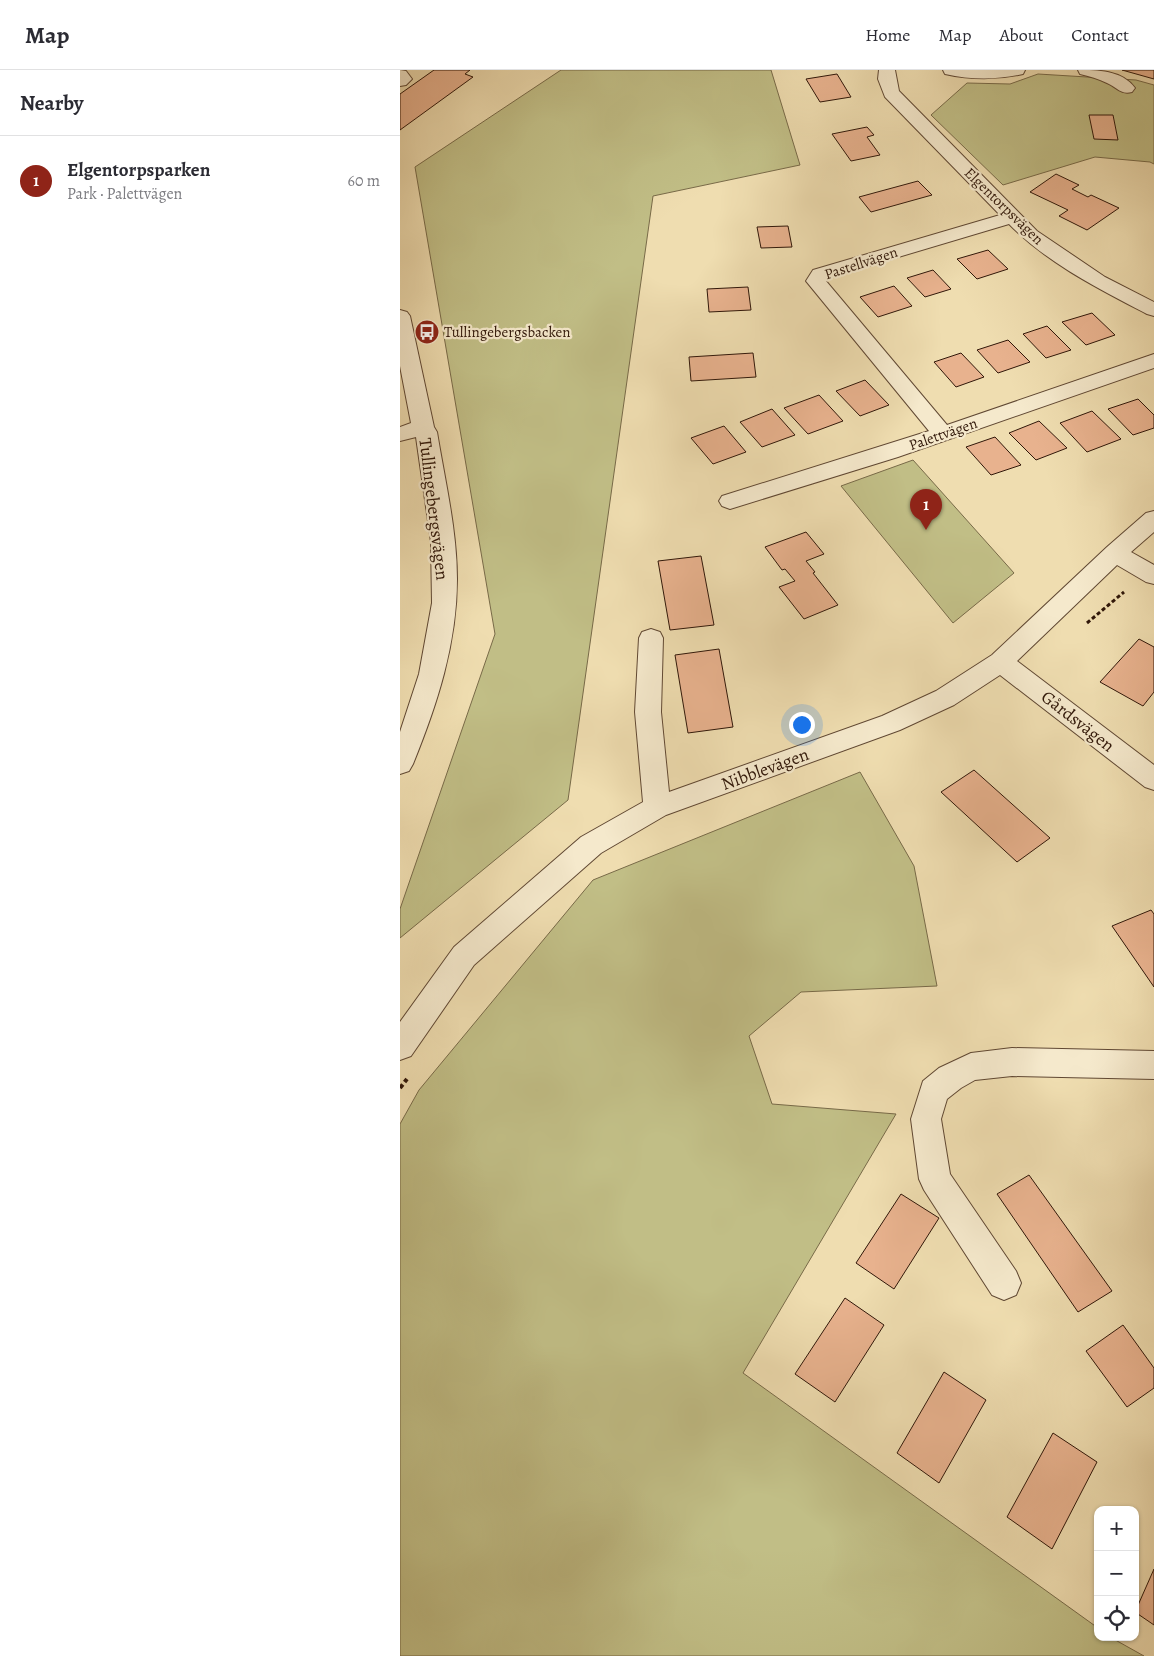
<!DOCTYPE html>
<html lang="en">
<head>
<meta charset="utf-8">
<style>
	body { margin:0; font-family:Alegreya,serif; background:#f2f2f3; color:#2b2b33 }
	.controls { position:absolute; right:15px; bottom:15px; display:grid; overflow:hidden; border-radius:10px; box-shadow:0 1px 4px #0004 }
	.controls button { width:45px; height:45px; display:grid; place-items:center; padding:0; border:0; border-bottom:1px solid #e1e1e2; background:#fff; color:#2b2b33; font:25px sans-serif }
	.you { position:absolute; left:401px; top:654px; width:18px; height:18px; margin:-12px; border:4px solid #fff; border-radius:50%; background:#1a73e8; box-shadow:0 0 0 8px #1a73e833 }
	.badge { display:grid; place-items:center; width:32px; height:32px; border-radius:50%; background:#8f2418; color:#fff; font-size:16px; font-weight:700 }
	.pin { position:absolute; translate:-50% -41px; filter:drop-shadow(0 1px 2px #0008) }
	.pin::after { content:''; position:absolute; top:26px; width:18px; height:15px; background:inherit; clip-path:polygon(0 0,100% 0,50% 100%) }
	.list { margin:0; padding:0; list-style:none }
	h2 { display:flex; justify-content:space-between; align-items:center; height:65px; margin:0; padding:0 20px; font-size:21px }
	h2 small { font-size:16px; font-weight:400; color:#7c7c81 }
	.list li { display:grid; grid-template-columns:32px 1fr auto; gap:15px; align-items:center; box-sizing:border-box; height:90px; padding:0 20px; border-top:1px solid #e1e1e2 }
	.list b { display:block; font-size:19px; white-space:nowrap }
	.list p { margin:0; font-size:16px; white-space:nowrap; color:#7c7c81 }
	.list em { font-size:16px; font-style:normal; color:#7c7c81 }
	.icon { flex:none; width:28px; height:28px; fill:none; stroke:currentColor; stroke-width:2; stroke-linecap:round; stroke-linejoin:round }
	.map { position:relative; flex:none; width:754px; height:1586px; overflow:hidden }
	header { display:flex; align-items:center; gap:30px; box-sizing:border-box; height:70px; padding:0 25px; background:#fff; border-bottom:1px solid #e1e1e2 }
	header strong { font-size:24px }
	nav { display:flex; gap:28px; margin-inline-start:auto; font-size:18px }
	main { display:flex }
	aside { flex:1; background:#fff }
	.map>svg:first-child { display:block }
</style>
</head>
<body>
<header>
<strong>Map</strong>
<nav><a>Home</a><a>Map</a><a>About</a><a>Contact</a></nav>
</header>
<main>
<aside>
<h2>Nearby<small></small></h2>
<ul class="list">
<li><span class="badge">1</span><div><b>Elgentorpsparken</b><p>Park · Palettvägen</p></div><em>60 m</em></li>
</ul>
</aside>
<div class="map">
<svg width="754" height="1586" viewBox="0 0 754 1586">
	<rect width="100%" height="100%" fill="#efddb0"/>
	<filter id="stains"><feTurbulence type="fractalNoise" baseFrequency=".004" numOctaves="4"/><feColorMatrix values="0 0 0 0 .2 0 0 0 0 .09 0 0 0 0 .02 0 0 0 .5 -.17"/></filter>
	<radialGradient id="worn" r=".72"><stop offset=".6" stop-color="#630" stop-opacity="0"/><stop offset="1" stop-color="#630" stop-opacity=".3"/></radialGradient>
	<g fill="#c1be86" stroke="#786a48">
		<path d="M 161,0 L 371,0 L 400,95 L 253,126 L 168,730 L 0,868 L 0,839 L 95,564 L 15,97 Z"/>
		<path d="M 638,4 L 736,10 L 754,15 L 754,94 L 750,92 L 695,87 L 603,115 L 531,45 L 567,13 L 610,14 Z"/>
		<path d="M 513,390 L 614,503 L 553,553 L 441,416 Z"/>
		<path d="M 460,702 L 514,796 L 537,916 L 401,922 L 349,966 L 372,1034 L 496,1044 L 343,1303 L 698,1558 L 698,1567 L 710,1567 L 744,1586 L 0,1586 L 0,1054 L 19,1020 L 193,810 Z"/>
	</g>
	<g fill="#e8b28e" stroke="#301709">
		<path d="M 34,0 L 70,0 L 65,4 L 73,7 L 0,60 L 0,24 Z"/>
		<path d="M 722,0 L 754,0 L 754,9 Z"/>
		<path d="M 437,4 L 451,27 L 420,32 L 406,9 Z"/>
		<path d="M 689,45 L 713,45 L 718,70 L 694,69 Z"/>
		<path d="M 467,57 L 474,65 L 467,67 L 480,85 L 451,91 L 432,64 Z"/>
		<path d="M 656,104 L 679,115 L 672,119 L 688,127 L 691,125 L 719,138 L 687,160 L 659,146 L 668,140 L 630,122 Z"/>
		<path d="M 518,111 L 532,125 L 471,142 L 459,127 Z"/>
		<path d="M 388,156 L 392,177 L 361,178 L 357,157 Z"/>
		<path d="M 588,180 L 608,199 L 577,209 L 557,189 Z"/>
		<path d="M 533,200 L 551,219 L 525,227 L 507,208 Z"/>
		<path d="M 494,216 L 512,236 L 478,247 L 460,227 Z"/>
		<path d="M 348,217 L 351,240 L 309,242 L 307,219 Z"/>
		<path d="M 692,243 L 715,265 L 686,275 L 662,252 Z"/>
		<path d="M 647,256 L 671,280 L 646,288 L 623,264 Z"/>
		<path d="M 608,270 L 630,292 L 598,303 L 577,280 Z"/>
		<path d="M 353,283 L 356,307 L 291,311 L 289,287 Z"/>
		<path d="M 561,283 L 584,307 L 556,317 L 534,292 Z"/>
		<path d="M 465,310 L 489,335 L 460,346 L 436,321 Z"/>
		<path d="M 419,325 L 443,351 L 408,364 L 384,338 Z"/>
		<path d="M 738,329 L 754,345 L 754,358 L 733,365 L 708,339 Z"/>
		<path d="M 372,339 L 395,365 L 362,377 L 340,352 Z"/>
		<path d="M 692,341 L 721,369 L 687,382 L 660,353 Z"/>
		<path d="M 639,351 L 667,378 L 636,390 L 609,363 Z"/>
		<path d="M 324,356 L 346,382 L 313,394 L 291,368 Z"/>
		<path d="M 595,367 L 621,395 L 591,405 L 566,377 Z"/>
		<path d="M 406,462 L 424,484 L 406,491 L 415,502 L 413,503 L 438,535 L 404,549 L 379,517 L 395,511 L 385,499 L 382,500 L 365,477 Z"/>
		<path d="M 301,486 L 314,555 L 270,560 L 258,491 Z"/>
		<path d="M 739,569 L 754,577 L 754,622 L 743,636 L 700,612 Z"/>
		<path d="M 319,579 L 333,657 L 288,663 L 275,585 Z"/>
		<path d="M 574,700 L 650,768 L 617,792 L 541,722 Z"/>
		<path d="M 751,840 L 754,844 L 754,917 L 712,856 Z"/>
		<path d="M 629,1105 L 712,1221 L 678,1242 L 597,1124 Z"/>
		<path d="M 501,1124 L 539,1148 L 494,1219 L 456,1193 Z"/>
		<path d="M 445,1228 L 484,1255 L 435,1332 L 395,1304 Z"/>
		<path d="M 723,1255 L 754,1298 L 754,1318 L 727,1337 L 686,1281 Z"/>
		<path d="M 544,1302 L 586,1330 L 539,1413 L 497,1383 Z"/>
		<path d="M 653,1363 L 697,1392 L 652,1479 L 607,1447 Z"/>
		<path d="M 754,1499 L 754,1555 L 735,1542 Z"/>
	</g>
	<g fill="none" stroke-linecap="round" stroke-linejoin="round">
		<defs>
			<g id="minor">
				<path d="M 0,0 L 6,1 L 12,9 L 6,15 L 0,16 Z"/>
				<path d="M 479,0 L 495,0 L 499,21 L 637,161 L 705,207 L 754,232 L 754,246 L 747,244 C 699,219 647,193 609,154 L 428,208 L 426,211 L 547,355 L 754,284 L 754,298 L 498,387 L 330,439 L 322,436 L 319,431 L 322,426 L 529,361 L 406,211 L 413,200 L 600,145 L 485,27 L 478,9 Z"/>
				<path d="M 543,0 L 625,0 L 623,4 C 596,10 572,10 545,4 Z"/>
				<path d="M 678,0 C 697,0 722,0 735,18 L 732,22 C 720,25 717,17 707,13 C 699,9 689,6 680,4 Z"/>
				<path d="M 0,240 L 7,242 L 10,246 L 34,357 L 37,362 C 45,411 57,460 57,509 C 57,574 37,635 13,694 L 9,701 L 0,704 L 0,662 L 19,604 L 32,533 L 31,472 L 16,367 L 0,371 L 0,357 L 11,353 L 0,296 Z"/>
				<path d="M 754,441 L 754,462 L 731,482 L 754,495 L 754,514 L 746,512 L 717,495 L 617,591 L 754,695 L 754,720 L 745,717 L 600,605 L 554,635 L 500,660 L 266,745 L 201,783 L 74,895 L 11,986 L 0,990 L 0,952 L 54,877 L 181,767 L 243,732 L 235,642 L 239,568 L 242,562 L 251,559 L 260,562 L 263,568 L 261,642 L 269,722 L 482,646 L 536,621 L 592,585 L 707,477 L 746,443 Z"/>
				<path d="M 612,978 L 754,981 L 754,1009 L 612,1006 L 575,1010 L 561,1018 L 547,1029 L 541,1049 L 550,1104 L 616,1201 L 621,1213 L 616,1225 L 604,1230 L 592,1225 L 524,1120 L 519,1109 L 511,1049 L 523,1011 L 539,998 L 571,983 Z"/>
			</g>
		</defs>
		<use href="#minor" stroke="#604833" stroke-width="2"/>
		<path stroke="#301709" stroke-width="3" stroke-dasharray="4 2.5" stroke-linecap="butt" d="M 687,553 L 724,522"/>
		<path stroke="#301709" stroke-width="4" stroke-dasharray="4.5 3" stroke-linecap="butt" d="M 0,1018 L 7,1009"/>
		<use href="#minor" fill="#f5e9cc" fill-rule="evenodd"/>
	</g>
	<defs>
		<symbol id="bus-disc" viewBox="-11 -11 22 22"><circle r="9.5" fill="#8f2418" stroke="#f5e9cc"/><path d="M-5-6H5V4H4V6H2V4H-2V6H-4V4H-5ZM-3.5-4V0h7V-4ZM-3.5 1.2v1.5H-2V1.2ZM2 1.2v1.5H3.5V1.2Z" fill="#fff"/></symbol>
	</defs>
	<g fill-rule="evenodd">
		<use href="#bus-disc" x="13" y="248" width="28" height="28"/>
	</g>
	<g text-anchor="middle" stroke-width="4.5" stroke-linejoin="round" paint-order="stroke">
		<g font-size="15" fill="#301709" stroke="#f5e9cc">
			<text transform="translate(604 136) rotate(44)" y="5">Elgentorpsvägen</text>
			<text transform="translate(461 193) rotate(-18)" y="5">Pastellvägen</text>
			<text transform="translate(543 364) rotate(-19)" y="5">Palettvägen</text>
		</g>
		<g font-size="15" fill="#301709" stroke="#f5e9cc" text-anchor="start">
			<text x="44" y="267">Tullingebergsbacken</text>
		</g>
		<g font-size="18" fill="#301709" stroke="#f5e9cc">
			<text transform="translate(34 439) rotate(83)" y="6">Tullingebergsvägen</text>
			<text transform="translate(678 651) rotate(38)" y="6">Gårdsvägen</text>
			<text transform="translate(365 699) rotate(-20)" y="6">Nibblevägen</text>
		</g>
	</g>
	<rect width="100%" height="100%" filter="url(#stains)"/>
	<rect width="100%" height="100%" fill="url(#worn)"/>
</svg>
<div class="controls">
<button>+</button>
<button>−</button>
<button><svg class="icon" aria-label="locate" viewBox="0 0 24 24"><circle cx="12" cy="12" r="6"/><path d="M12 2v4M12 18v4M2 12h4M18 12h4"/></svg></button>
</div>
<div class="you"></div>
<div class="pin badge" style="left:526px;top:460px">1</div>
</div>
</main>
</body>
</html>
